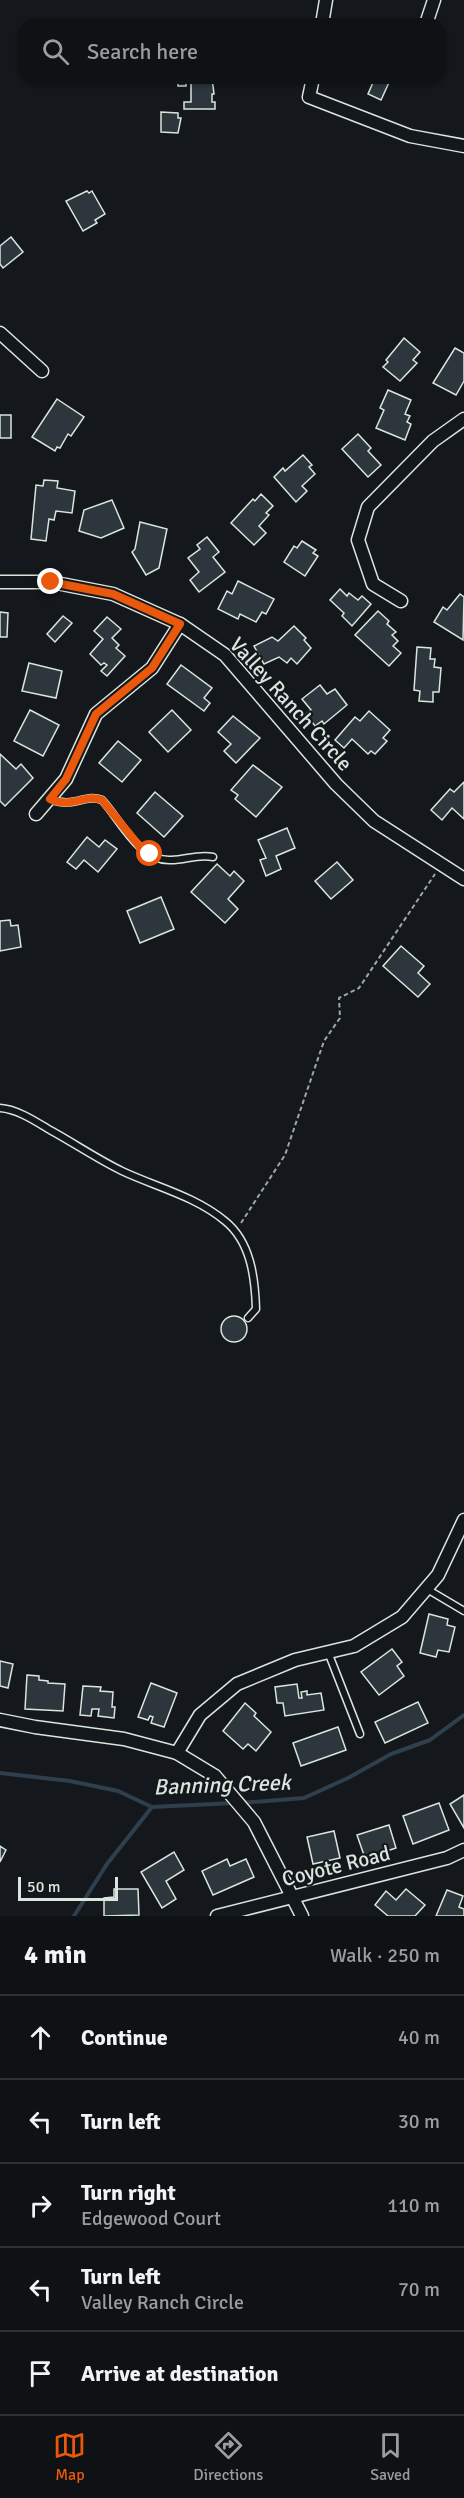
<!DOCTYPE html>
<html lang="en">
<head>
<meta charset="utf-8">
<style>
	body { margin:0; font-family:Signika,sans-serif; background:#181b1e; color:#f1f3f6 }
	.scale { position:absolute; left:18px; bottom:15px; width:100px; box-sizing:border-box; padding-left:6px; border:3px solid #d8e6dc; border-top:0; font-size:16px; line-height:21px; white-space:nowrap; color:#d8e6dc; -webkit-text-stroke:4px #14181c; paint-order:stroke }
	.stop { position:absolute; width:18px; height:18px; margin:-14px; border:4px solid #ea580c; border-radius:50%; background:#fff }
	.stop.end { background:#ea580c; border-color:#fff; box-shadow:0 2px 6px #0008 }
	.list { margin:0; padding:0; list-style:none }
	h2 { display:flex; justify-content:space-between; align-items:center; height:78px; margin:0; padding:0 24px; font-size:26px }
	h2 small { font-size:20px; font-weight:400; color:#9b9ea0 }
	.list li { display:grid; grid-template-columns:39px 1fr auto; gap:18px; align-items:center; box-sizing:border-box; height:84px; padding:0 24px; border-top:2px solid #2f3234 }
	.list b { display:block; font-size:22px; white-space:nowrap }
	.list p { margin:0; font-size:20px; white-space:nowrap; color:#9b9ea0 }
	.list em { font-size:20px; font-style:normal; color:#9b9ea0 }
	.icon { flex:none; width:33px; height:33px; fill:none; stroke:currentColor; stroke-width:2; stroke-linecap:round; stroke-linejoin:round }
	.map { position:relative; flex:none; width:464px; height:1916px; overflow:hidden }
	.search { position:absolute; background:#0f1215; box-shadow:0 2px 4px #0004; left:18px; right:18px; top:18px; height:66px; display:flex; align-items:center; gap:15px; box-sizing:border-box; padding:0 21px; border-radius:18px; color:#9b9ea0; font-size:22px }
	.sheet { height:498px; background:#0f1215 }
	nav { display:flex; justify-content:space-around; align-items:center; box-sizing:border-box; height:84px; border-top:2px solid #2f3234; background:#0f1215; font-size:16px; color:#9b9ea0 }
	nav a { display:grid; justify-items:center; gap:3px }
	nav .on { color:#ea580c }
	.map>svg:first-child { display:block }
</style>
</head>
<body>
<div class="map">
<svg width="464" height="1916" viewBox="0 0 464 1916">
	<rect width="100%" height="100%" fill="#14181c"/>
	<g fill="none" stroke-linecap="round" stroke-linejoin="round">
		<g stroke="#2f3f4d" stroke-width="4">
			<path d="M 0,1773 L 70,1781 L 118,1791 L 152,1807 L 234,1803"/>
			<path d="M 241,1803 L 304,1798 L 348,1778 L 391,1754 L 430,1740 L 464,1715"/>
			<path d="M 74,1916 L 107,1864 L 152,1807"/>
		</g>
	</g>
	<g fill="#2c363c" stroke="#d8e6dc" stroke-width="1.5">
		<path d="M 178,78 L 212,78 L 214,94 L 212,94 L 212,102 L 215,102 L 215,109 L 184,109 L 184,102 L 191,102 L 191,83 L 186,82 L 186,86 L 178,86 Z"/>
		<path d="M 375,78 L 391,78 L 381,100 L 368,94 Z"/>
		<path d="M 161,112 L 178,113 L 178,118 L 181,118 L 178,133 L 161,132 Z"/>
		<path d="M 87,191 L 89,193 L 92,191 L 105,214 L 95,220 L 97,223 L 83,231 L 66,201 Z"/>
		<path d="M 11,237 L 23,252 L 3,268 L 0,264 L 0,246 Z"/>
		<path d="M 404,338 L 420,352 L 413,360 L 417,363 L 400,381 L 383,367 L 388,362 L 386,360 Z"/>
		<path d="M 455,348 L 464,353 L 464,381 L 456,395 L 433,383 Z"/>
		<path d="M 388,390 L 411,400 L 405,414 L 410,416 L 407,422 L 411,424 L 405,440 L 376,428 L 384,410 L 380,408 Z"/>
		<path d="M 57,399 L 84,417 L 71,436 L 68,434 L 60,448 L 57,447 L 55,451 L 32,437 Z"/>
		<rect x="0" y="415" width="11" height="23"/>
		<path d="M 358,434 L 371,448 L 368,451 L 381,465 L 368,477 L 342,449 Z"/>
		<path d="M 303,455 L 312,465 L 309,467 L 315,474 L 302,486 L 307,491 L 296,502 L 274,477 L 283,468 L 285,471 Z"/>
		<path d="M 44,480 L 58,481 L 57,488 L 75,491 L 72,513 L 56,511 L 54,520 L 49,519 L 46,541 L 31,539 L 36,485 L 43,486 Z"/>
		<path d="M 261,494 L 273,506 L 266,513 L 269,515 L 259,526 L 266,533 L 254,545 L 231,523 L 253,499 L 255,501 Z"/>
		<path d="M 112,500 L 124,528 L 101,538 L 79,531 L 84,510 Z"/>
		<path d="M 140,522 L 167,529 L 159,568 L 146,575 L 132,552 L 135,549 Z"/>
		<path d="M 207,537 L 219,552 L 213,557 L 225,572 L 199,592 L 190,580 L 199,572 L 188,558 L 200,549 L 197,545 Z"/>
		<path d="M 302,541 L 316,550 L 313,553 L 318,556 L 305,576 L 284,562 L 294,546 L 297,548 Z"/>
		<path d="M 238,581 L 274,599 L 266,614 L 262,612 L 256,622 L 240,614 L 238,619 L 218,609 L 227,591 L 232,594 Z"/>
		<path d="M 340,589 L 347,596 L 349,593 L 358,600 L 362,596 L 371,604 L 352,626 L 342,616 L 344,613 L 330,600 Z"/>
		<path d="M 460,594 L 464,597 L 463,640 L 434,622 L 443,607 L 447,610 Z"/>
		<path d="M 378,611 L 389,621 L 387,624 L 396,632 L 392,635 L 398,641 L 393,646 L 401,653 L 389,666 L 355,635 Z"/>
		<path d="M 0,612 L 8,613 L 7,637 L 0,637 Z"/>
		<path d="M 63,616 L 72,623 L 55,642 L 47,634 Z"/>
		<path d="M 107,617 L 121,629 L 112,638 L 119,645 L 116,648 L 125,656 L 107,676 L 101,671 L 107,665 L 104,663 L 101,665 L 90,654 L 103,639 L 94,631 Z"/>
		<path d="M 294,626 L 306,638 L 304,640 L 311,648 L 297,664 L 291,658 L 287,663 L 279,657 L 264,664 L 254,646 L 272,637 L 278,641 Z"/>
		<path d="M 417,647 L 431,648 L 430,659 L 435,659 L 434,667 L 441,668 L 439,692 L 433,692 L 433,702 L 419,701 L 420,691 L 414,690 Z"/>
		<path d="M 29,663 L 62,671 L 56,698 L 22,691 Z"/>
		<path d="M 181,665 L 212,688 L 204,698 L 210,703 L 204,711 L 167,684 Z"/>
		<path d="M 320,685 L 327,694 L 335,689 L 347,705 L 324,724 L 322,721 L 315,726 L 306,714 L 311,710 L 302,699 Z"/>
		<path d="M 30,710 L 59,725 L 43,756 L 14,741 Z"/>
		<path d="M 172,710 L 191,730 L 168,752 L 149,732 Z"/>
		<path d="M 369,711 L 390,730 L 383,738 L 387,741 L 375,754 L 371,751 L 368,754 L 352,739 L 344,748 L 335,740 L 355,717 L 360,721 Z"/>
		<path d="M 233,716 L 260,738 L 236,763 L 224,751 L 231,744 L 218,732 Z"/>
		<path d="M 118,741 L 141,760 L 122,782 L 99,763 Z"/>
		<path d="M 0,754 L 16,769 L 21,764 L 33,778 L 5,806 L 0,801 Z"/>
		<path d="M 253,765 L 282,787 L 256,817 L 235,799 L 238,795 L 231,790 Z"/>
		<path d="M 464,782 L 464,819 L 452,808 L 442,820 L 431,810 L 450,789 L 454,792 Z"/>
		<path d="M 155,792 L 183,816 L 164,837 L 137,813 Z"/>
		<path d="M 287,828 L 295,848 L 276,856 L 281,869 L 266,876 L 260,860 L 266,858 L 258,840 Z"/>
		<path d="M 87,837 L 99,847 L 105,840 L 117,849 L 98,872 L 84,860 L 76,869 L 67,862 Z"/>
		<path d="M 337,862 L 353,880 L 331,899 L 315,881 Z"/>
		<path d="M 217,864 L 230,876 L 234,871 L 244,881 L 228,899 L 238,909 L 225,923 L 191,892 Z"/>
		<path d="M 161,897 L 174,929 L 140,943 L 127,911 Z"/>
		<path d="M 10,920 L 11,926 L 18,925 L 21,947 L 0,951 L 0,921 Z"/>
		<path d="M 401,946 L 424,966 L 418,973 L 430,984 L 418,997 L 383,966 Z"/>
		<circle cx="234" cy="1329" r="13"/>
		<path d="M 429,1614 L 448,1619 L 447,1625 L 455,1627 L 449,1652 L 438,1650 L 436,1657 L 420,1653 Z"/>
		<path d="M 392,1649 L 402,1662 L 397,1666 L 404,1676 L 379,1695 L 361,1672 Z"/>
		<path d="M 0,1661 L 13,1664 L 8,1688 L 0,1686 Z"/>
		<path d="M 27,1675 L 39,1676 L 39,1680 L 48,1681 L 48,1683 L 65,1684 L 63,1711 L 25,1709 Z"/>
		<path d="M 151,1683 L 177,1693 L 164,1727 L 151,1723 L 153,1717 L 150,1716 L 148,1720 L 138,1717 Z"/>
		<path d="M 297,1684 L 299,1698 L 302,1698 L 301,1692 L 307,1691 L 307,1695 L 321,1693 L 324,1710 L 285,1716 L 283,1703 L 277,1703 L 275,1687 Z"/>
		<path d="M 83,1686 L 101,1687 L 100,1691 L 113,1692 L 112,1707 L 115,1707 L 114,1718 L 98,1716 L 99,1709 L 92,1709 L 91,1716 L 80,1715 Z"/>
		<path d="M 418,1702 L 428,1723 L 385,1743 L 375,1722 Z"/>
		<path d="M 245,1703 L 256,1713 L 254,1716 L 271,1732 L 256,1751 L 248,1744 L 243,1749 L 223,1731 Z"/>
		<path d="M 338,1727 L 346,1750 L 301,1766 L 293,1743 Z"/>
		<path d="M 464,1795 L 464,1828 L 450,1804 Z"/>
		<path d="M 439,1803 L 449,1830 L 413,1844 L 403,1816 Z"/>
		<path d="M 389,1825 L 396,1848 L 365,1858 L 357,1835 Z"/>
		<path d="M 334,1831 L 340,1858 L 313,1864 L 307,1837 Z"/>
		<path d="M 0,1846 L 6,1850 L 0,1862 Z"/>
		<path d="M 174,1852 L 184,1870 L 166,1881 L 176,1899 L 162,1908 L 141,1872 Z"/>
		<path d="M 227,1859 L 230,1866 L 246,1859 L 254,1877 L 213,1895 L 202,1871 Z"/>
		<path d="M 114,1889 L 138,1889 L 139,1915 L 104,1916 L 104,1898 L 114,1897 Z"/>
		<path d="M 406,1889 L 425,1905 L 415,1916 L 388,1916 L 375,1905 L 386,1891 L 396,1900 Z"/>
		<path d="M 447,1890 L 463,1896 L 459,1907 L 464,1909 L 464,1916 L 436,1916 Z"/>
	</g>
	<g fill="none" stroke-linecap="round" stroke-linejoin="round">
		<defs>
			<g id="lane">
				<path d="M 50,799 C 74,809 85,793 102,800 C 120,819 139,862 171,860 C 186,860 197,854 213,857"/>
				<path d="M 0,1108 C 17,1109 35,1121 50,1130 C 74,1143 97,1159 122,1171 C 156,1187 195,1196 225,1221 C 251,1242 255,1278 256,1309 L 248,1318"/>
				<path d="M 427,1589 L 464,1611"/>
				<path d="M 328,1652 L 360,1734"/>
			</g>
			<g id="street">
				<path d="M 322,24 L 326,0"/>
				<path d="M 426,24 L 434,0"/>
				<path d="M 313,78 L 309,97 L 410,136 L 464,146"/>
				<path d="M 0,333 L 42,371"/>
				<path d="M 0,582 L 51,582 L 113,594 L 180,624 L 225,655 L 336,784 L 374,821 L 464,879"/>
				<path d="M 401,601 L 373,584 L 358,540 L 368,507 L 433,441 L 464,419"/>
				<path d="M 36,814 L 66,779 L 96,714 L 152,668 L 180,624"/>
				<path d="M 0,1720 L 35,1727 L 124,1739 L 177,1753 L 215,1776 L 254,1822 L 302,1916"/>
				<path d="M 177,1753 L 200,1715 L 237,1684 L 295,1660 L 354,1646 L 402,1617 L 438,1575 L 464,1520"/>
				<path d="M 217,1916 L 447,1858 L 464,1850"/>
			</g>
		</defs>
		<use href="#lane" stroke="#d8e6dc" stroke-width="9"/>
		<use href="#street" stroke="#d8e6dc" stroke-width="15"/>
		<path stroke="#9da8a2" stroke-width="2" stroke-dasharray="4.5 3" stroke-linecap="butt" d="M 241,1223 L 285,1155 L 324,1041 L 340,1018 L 339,998 L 359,988 L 435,874"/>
		<use href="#lane" stroke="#14181c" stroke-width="6"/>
		<use href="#street" stroke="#14181c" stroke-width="12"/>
	</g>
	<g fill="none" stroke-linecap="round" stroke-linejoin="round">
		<path stroke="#ea580c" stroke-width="8" d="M 51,582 L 113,594 L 180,624 L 152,668 L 96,714 L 66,779 L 50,799 C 73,809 85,793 102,800 L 140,847 L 150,854"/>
	</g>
	<g text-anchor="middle" stroke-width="4.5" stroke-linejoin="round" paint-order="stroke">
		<g font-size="21" fill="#d8e6dc" stroke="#14181c">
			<text transform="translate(291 704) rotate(48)" y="7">Valley Ranch Circle</text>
			<text transform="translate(336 1866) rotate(-14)" y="7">Coyote Road</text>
		</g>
		<g font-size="22" font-style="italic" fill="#d8e6dc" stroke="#14181c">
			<text transform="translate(222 1784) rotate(-2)" y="8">Banning Creek</text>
		</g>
	</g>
</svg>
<div class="scale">50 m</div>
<div class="stop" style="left:150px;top:854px"></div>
<div class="stop end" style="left:51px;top:582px"></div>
<div class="search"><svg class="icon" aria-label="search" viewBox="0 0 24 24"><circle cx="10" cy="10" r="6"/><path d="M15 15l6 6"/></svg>Search here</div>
</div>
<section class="sheet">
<h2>4 min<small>Walk · 250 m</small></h2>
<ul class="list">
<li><svg class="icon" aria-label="ahead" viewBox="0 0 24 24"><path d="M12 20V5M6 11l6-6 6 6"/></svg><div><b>Continue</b></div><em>40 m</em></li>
<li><svg class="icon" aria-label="left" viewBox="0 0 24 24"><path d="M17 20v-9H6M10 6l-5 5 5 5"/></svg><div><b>Turn left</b></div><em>30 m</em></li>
<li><svg class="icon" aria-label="right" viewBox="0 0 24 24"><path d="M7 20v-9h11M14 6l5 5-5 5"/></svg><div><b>Turn right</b><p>Edgewood Court</p></div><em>110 m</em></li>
<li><svg class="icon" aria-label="left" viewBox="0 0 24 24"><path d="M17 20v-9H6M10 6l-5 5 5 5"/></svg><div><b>Turn left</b><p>Valley Ranch Circle</p></div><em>70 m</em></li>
<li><svg class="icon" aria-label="arrive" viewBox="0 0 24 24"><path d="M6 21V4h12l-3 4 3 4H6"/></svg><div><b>Arrive at destination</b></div></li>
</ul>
</section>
<nav>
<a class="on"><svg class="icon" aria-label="map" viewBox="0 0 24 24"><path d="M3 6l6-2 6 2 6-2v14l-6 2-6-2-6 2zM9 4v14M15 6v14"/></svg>Map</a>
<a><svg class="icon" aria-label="directions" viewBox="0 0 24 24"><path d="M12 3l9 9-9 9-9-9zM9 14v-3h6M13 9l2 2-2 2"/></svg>Directions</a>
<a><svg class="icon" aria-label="saved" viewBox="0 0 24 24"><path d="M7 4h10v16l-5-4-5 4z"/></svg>Saved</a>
</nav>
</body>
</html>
